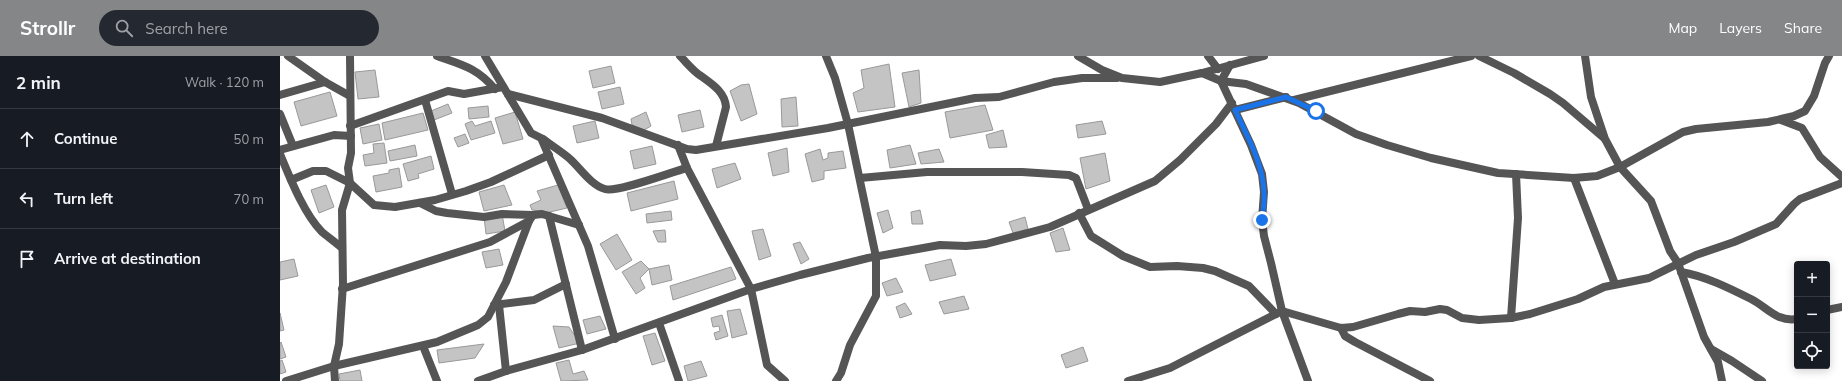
<!DOCTYPE html>
<html lang="en">
<head>
<meta charset="utf-8">
<style>
	body { margin:0; font-family:Mulish,sans-serif; background:#242831; color:#f1f3f6 }
	.controls { position:absolute; right:12px; bottom:12px; display:grid; overflow:hidden; border-radius:4px; box-shadow:0 2px 10px #0003 }
	.controls button { width:36px; height:36px; display:grid; place-items:center; padding:0; border:0; border-bottom:1px solid #363941; background:#171b24; color:#f1f3f6; font:20px sans-serif }
	.stop { position:absolute; width:12px; height:12px; margin:-9px; border:3px solid #1a73e8; border-radius:50%; background:#fff }
	.stop.end { background:#1a73e8; border-color:#fff; box-shadow:0 1px 4px #0008 }
	.list { margin:0; padding:0; list-style:none }
	h2 { display:flex; justify-content:space-between; align-items:center; height:52px; margin:0; padding:0 16px; font-size:17px }
	h2 small { font-size:13px; font-weight:400; color:#9ea1a6 }
	.list li { display:grid; grid-template-columns:26px 1fr auto; gap:12px; align-items:center; box-sizing:border-box; height:60px; padding:0 16px; border-top:1px solid #363941 }
	.list b { display:block; font-size:15px; white-space:nowrap }
	.list em { font-size:13px; font-style:normal; color:#9ea1a6 }
	.icon { flex:none; width:22px; height:22px; fill:none; stroke:currentColor; stroke-width:2; stroke-linecap:round; stroke-linejoin:round }
	.map { position:relative; flex:none; width:1562px; height:325px; overflow:hidden }
	header { display:flex; align-items:center; gap:24px; box-sizing:border-box; height:56px; padding:0 20px; background:#858687; color:#fff }
	header strong { font-size:19px }
	nav { display:flex; gap:22px; margin-inline-start:auto; font-size:14px }
	.search { width:280px; height:36px; background:#242831; display:flex; align-items:center; gap:10px; box-sizing:border-box; padding:0 14px; border-radius:22px; color:#9ea1a6; font-size:15px }
	main { display:flex }
	aside { flex:1; background:#171b24 }
	.map>svg:first-child { display:block }
</style>
</head>
<body>
<header>
<strong>Strollr</strong>
<div class="search"><svg class="icon" aria-label="search" viewBox="0 0 24 24"><circle cx="10" cy="10" r="6"/><path d="M15 15l6 6"/></svg>Search here</div>
<nav><a>Map</a><a>Layers</a><a>Share</a></nav>
</header>
<main>
<aside>
<h2>2 min<small>Walk · 120 m</small></h2>
<ul class="list">
<li><svg class="icon" aria-label="ahead" viewBox="0 0 24 24"><path d="M12 20V5M6 11l6-6 6 6"/></svg><div><b>Continue</b></div><em>50 m</em></li>
<li><svg class="icon" aria-label="left" viewBox="0 0 24 24"><path d="M17 20v-9H6M10 6l-5 5 5 5"/></svg><div><b>Turn left</b></div><em>70 m</em></li>
<li><svg class="icon" aria-label="arrive" viewBox="0 0 24 24"><path d="M6 21V4h12l-3 4 3 4H6"/></svg><div><b>Arrive at destination</b></div></li>
</ul>
</aside>
<div class="map">
<svg width="1562" height="325" viewBox="0 0 1562 325">
	<rect width="100%" height="100%" fill="#fff"/>
	<g fill="#c4c4c4" stroke="#999">
		<path d="M 609,8 L 615,51 L 578,56 L 573,37 L 584,32 L 581,14 Z"/>
		<path d="M 331,10 L 335,27 L 313,32 L 309,15 Z"/>
		<path d="M 95,14 L 99,41 L 78,43 L 75,16 Z"/>
		<path d="M 639,14 L 641,47 L 629,51 L 622,17 Z"/>
		<path d="M 469,28 L 477,58 L 461,65 L 450,35 L 461,29 Z"/>
		<path d="M 340,31 L 344,48 L 322,53 L 318,36 Z"/>
		<path d="M 50,36 L 57,60 L 21,70 L 14,46 Z"/>
		<path d="M 516,41 L 518,70 L 502,71 L 501,43 Z"/>
		<path d="M 168,48 L 172,57 L 154,64 L 151,55 Z"/>
		<path d="M 705,49 L 713,74 L 670,82 L 665,56 Z"/>
		<path d="M 208,50 L 209,61 L 189,63 L 188,52 Z"/>
		<path d="M 420,54 L 424,71 L 402,76 L 398,59 Z"/>
		<path d="M 235,56 L 243,83 L 223,88 L 215,62 Z"/>
		<path d="M 366,56 L 371,70 L 364,74 L 352,69 L 351,63 Z"/>
		<path d="M 143,57 L 148,74 L 105,84 L 102,67 Z"/>
		<path d="M 192,65 L 195,70 L 211,65 L 215,77 L 191,84 L 185,68 Z"/>
		<path d="M 315,65 L 319,82 L 297,87 L 293,70 Z"/>
		<path d="M 822,65 L 826,78 L 798,82 L 796,69 Z"/>
		<path d="M 99,68 L 102,84 L 83,88 L 80,72 Z"/>
		<path d="M 723,74 L 727,91 L 709,92 L 706,79 Z"/>
		<path d="M 185,78 L 189,87 L 178,91 L 174,82 Z"/>
		<path d="M 104,87 L 107,107 L 85,110 L 83,99 L 94,97 L 93,88 Z"/>
		<path d="M 135,89 L 137,100 L 110,105 L 108,95 Z"/>
		<path d="M 630,89 L 636,108 L 610,112 L 607,94 Z"/>
		<path d="M 372,90 L 376,108 L 354,113 L 350,95 Z"/>
		<path d="M 507,92 L 509,116 L 493,120 L 488,97 Z"/>
		<path d="M 540,93 L 543,104 L 548,102 L 548,97 L 563,95 L 566,112 L 544,115 L 544,123 L 532,126 L 525,98 Z"/>
		<path d="M 659,93 L 664,106 L 641,108 L 638,97 Z"/>
		<path d="M 825,97 L 830,125 L 806,133 L 800,102 Z"/>
		<path d="M 151,100 L 154,113 L 138,118 L 139,122 L 128,125 L 123,108 Z"/>
		<path d="M 455,107 L 461,123 L 437,132 L 432,113 Z"/>
		<path d="M 119,112 L 122,131 L 96,136 L 93,120 L 109,117 L 109,114 Z"/>
		<path d="M 394,125 L 398,143 L 351,155 L 347,137 Z"/>
		<path d="M 46,129 L 54,151 L 39,157 L 31,134 Z"/>
		<path d="M 224,129 L 232,149 L 204,155 L 199,136 Z"/>
		<path d="M 278,129 L 287,152 L 270,156 L 252,154 L 250,149 L 261,144 L 257,135 Z"/>
		<path d="M 608,154 L 613,172 L 603,177 L 597,157 Z"/>
		<path d="M 640,154 L 643,168 L 632,168 L 631,156 Z"/>
		<path d="M 391,155 L 392,164 L 367,167 L 366,158 Z"/>
		<path d="M 222,158 L 225,175 L 206,178 L 204,161 Z"/>
		<path d="M 745,161 L 748,173 L 733,177 L 729,166 Z"/>
		<path d="M 783,172 L 790,194 L 776,196 L 770,177 Z"/>
		<path d="M 483,173 L 491,200 L 479,204 L 472,175 Z"/>
		<path d="M 385,174 L 386,186 L 378,186 L 373,175 Z"/>
		<path d="M 337,178 L 352,204 L 336,214 L 320,188 Z"/>
		<path d="M 520,186 L 529,203 L 521,208 L 513,188 Z"/>
		<path d="M 219,193 L 223,209 L 206,212 L 202,196 Z"/>
		<path d="M 14,203 L 18,220 L 0,224 L 0,206 Z"/>
		<path d="M 671,203 L 676,219 L 650,225 L 645,209 Z"/>
		<path d="M 361,205 L 369,213 L 360,222 L 365,232 L 356,238 L 342,216 Z"/>
		<path d="M 389,209 L 392,224 L 372,229 L 369,213 Z"/>
		<path d="M 451,211 L 456,223 L 393,244 L 390,230 Z"/>
		<path d="M 616,222 L 623,236 L 607,240 L 602,227 Z"/>
		<path d="M 684,240 L 689,253 L 664,258 L 659,246 Z"/>
		<path d="M 625,247 L 632,258 L 620,262 L 616,251 Z"/>
		<path d="M 460,253 L 467,278 L 452,282 L 447,255 Z"/>
		<path d="M 0,257 L 4,274 L 0,275 Z"/>
		<path d="M 442,259 L 448,280 L 436,284 L 434,277 L 440,275 L 439,270 L 433,271 L 431,262 Z"/>
		<path d="M 320,260 L 326,273 L 307,278 L 303,264 Z"/>
		<path d="M 273,270 L 289,271 L 300,287 L 279,292 Z"/>
		<path d="M 375,277 L 385,305 L 372,309 L 363,280 Z"/>
		<path d="M 1,286 L 6,301 L 0,303 L 0,287 Z"/>
		<path d="M 204,288 L 195,302 L 159,307 L 157,294 Z"/>
		<path d="M 803,291 L 808,305 L 786,312 L 781,299 Z"/>
		<path d="M 2,304 L 6,316 L 0,318 L 0,305 Z"/>
		<path d="M 289,304 L 293,318 L 304,315 L 308,324 L 281,325 L 276,307 Z"/>
		<path d="M 421,305 L 427,320 L 408,325 L 404,310 Z"/>
		<path d="M 80,314 L 82,325 L 60,325 L 59,318 Z"/>
	</g>
	<g fill="none" stroke-linecap="round" stroke-linejoin="round">
		<g stroke="#555" stroke-width="8">
			<path d="M 8,0 L 45,26 L 70,40"/>
			<path d="M 157,0 C 183,9 197,12 215,33"/>
			<path d="M 205,0 L 251,77 L 261,82 L 308,190 L 335,283"/>
			<path d="M 400,0 C 407,7 413,15 421,20 C 432,28 445,36 446,51 L 436,90"/>
			<path d="M 546,0 L 555,22 L 568,68 L 596,201 L 596,240 L 570,289 L 561,317 L 556,325"/>
			<path d="M 798,0 L 822,14 L 842,22 L 880,26 L 922,17 L 941,25 L 966,28 L 1019,47 L 1076,78 L 1107,89 L 1151,102 L 1218,117 L 1294,122 L 1317,120 L 1340,111 L 1403,76 L 1416,73 L 1488,66 L 1514,60 L 1525,55 L 1534,40 L 1545,7 L 1549,0"/>
			<path d="M 928,0 L 938,13"/>
			<path d="M 1199,0 L 1234,17 L 1270,38 L 1283,47 L 1324,82"/>
			<path d="M 1305,0 L 1311,41 L 1325,83 L 1340,111 L 1371,145 L 1390,195 L 1398,207 L 1424,281 L 1438,306 L 1442,325"/>
			<path d="M 950,9 L 941,25 L 971,89 L 982,118 L 984,136 L 982,164 L 984,180 L 991,207 L 1002,255 L 1028,325"/>
			<path d="M 922,17 L 984,0"/>
			<path d="M 228,38 L 322,62 L 407,93 L 416,94 L 548,72 L 695,42 L 719,41 L 774,26 L 802,22 L 837,22"/>
			<path d="M 0,39 L 45,26"/>
			<path d="M 145,44 L 172,138"/>
			<path d="M 1014,44 L 1191,0"/>
			<path d="M 955,54 L 1006,41"/>
			<path d="M 0,58 L 13,90"/>
			<path d="M 1501,64 L 1522,72 L 1540,101 L 1562,121"/>
			<path d="M 70,70 L 168,35 L 184,38 L 223,31"/>
			<path d="M 263,83 C 272,90 282,96 290,103 C 301,113 311,129 325,133 C 337,137 391,116 407,112"/>
			<path d="M 398,89 L 407,112 L 471,233 L 487,309 L 505,325"/>
			<path d="M 0,94 L 54,79 L 71,80"/>
			<path d="M 0,98 C 10,122 24,158 42,176 C 48,181 55,186 62,192"/>
			<path d="M 580,122 L 647,116 L 742,116 L 789,119 L 796,122 L 808,153"/>
			<path d="M 1294,122 L 1335,228"/>
			<path d="M 11,124 L 33,115 L 46,115 L 70,127 L 94,149 L 115,151 L 155,144 L 186,135 L 211,126 L 269,99"/>
			<path d="M 140,147 L 156,155 L 167,157 L 204,161 L 222,158 L 253,159"/>
			<path d="M 799,157 L 811,180 L 843,200 L 870,211 L 897,210 L 923,212 L 935,215 L 969,230 L 996,258"/>
			<path d="M 269,160 L 302,294"/>
			<path d="M 1401,216 C 1425,220 1449,232 1471,243 C 1487,251 1496,266 1517,263"/>
			<path d="M 62,233 L 210,186 L 249,165"/>
			<path d="M 214,249 L 254,244 L 286,228"/>
			<path d="M 219,249 L 226,315"/>
			<path d="M 1547,254 L 1562,251"/>
			<path d="M 1231,262 L 1238,162 L 1236,118"/>
			<path d="M 379,267 L 399,325"/>
			<path d="M 1061,272 L 1065,280 L 1075,286 L 1150,325"/>
			<path d="M 143,290 L 157,325"/>
			<path d="M 1431,293 L 1452,305 L 1482,325"/>
			<path d="M 6,325 L 54,310 L 157,286 L 198,269 L 208,261 L 226,226 L 249,165 L 253,159 L 262,158 L 299,169"/>
			<path d="M 55,325 L 54,310 L 59,288 L 63,228 L 62,154 L 70,127 L 68,112 L 71,97 L 70,0"/>
			<path d="M 198,325 L 226,315 L 302,294 L 471,233 L 520,219 L 588,202 L 660,189 L 686,190 L 706,188 L 770,171 L 875,125 L 900,104 L 936,68 L 952,47"/>
			<path d="M 848,325 L 890,312 L 1002,255 L 1061,272 L 1073,271 L 1118,258 L 1130,255 L 1145,256 L 1160,253 L 1167,254 L 1182,262 L 1199,264 L 1231,262 L 1250,258 L 1298,243 L 1324,231 L 1369,222 L 1416,199 L 1454,186 L 1496,168 L 1514,148 L 1520,143 L 1562,127"/>
		</g>
	</g>
	<g fill="none" stroke-linecap="round" stroke-linejoin="round">
		<path stroke="#1a73e8" stroke-width="5" d="M 982,164 C 983,154 985,145 984,136 C 983,107 967,80 955,54 L 1006,41 L 1036,55"/>
	</g>
</svg>
<div class="controls">
<button>+</button>
<button>−</button>
<button><svg class="icon" aria-label="locate" viewBox="0 0 24 24"><circle cx="12" cy="12" r="6"/><path d="M12 2v4M12 18v4M2 12h4M18 12h4"/></svg></button>
</div>
<div class="stop" style="left:1036px;top:55px"></div>
<div class="stop end" style="left:982px;top:164px"></div>
</div>
</main>
</body>
</html>
